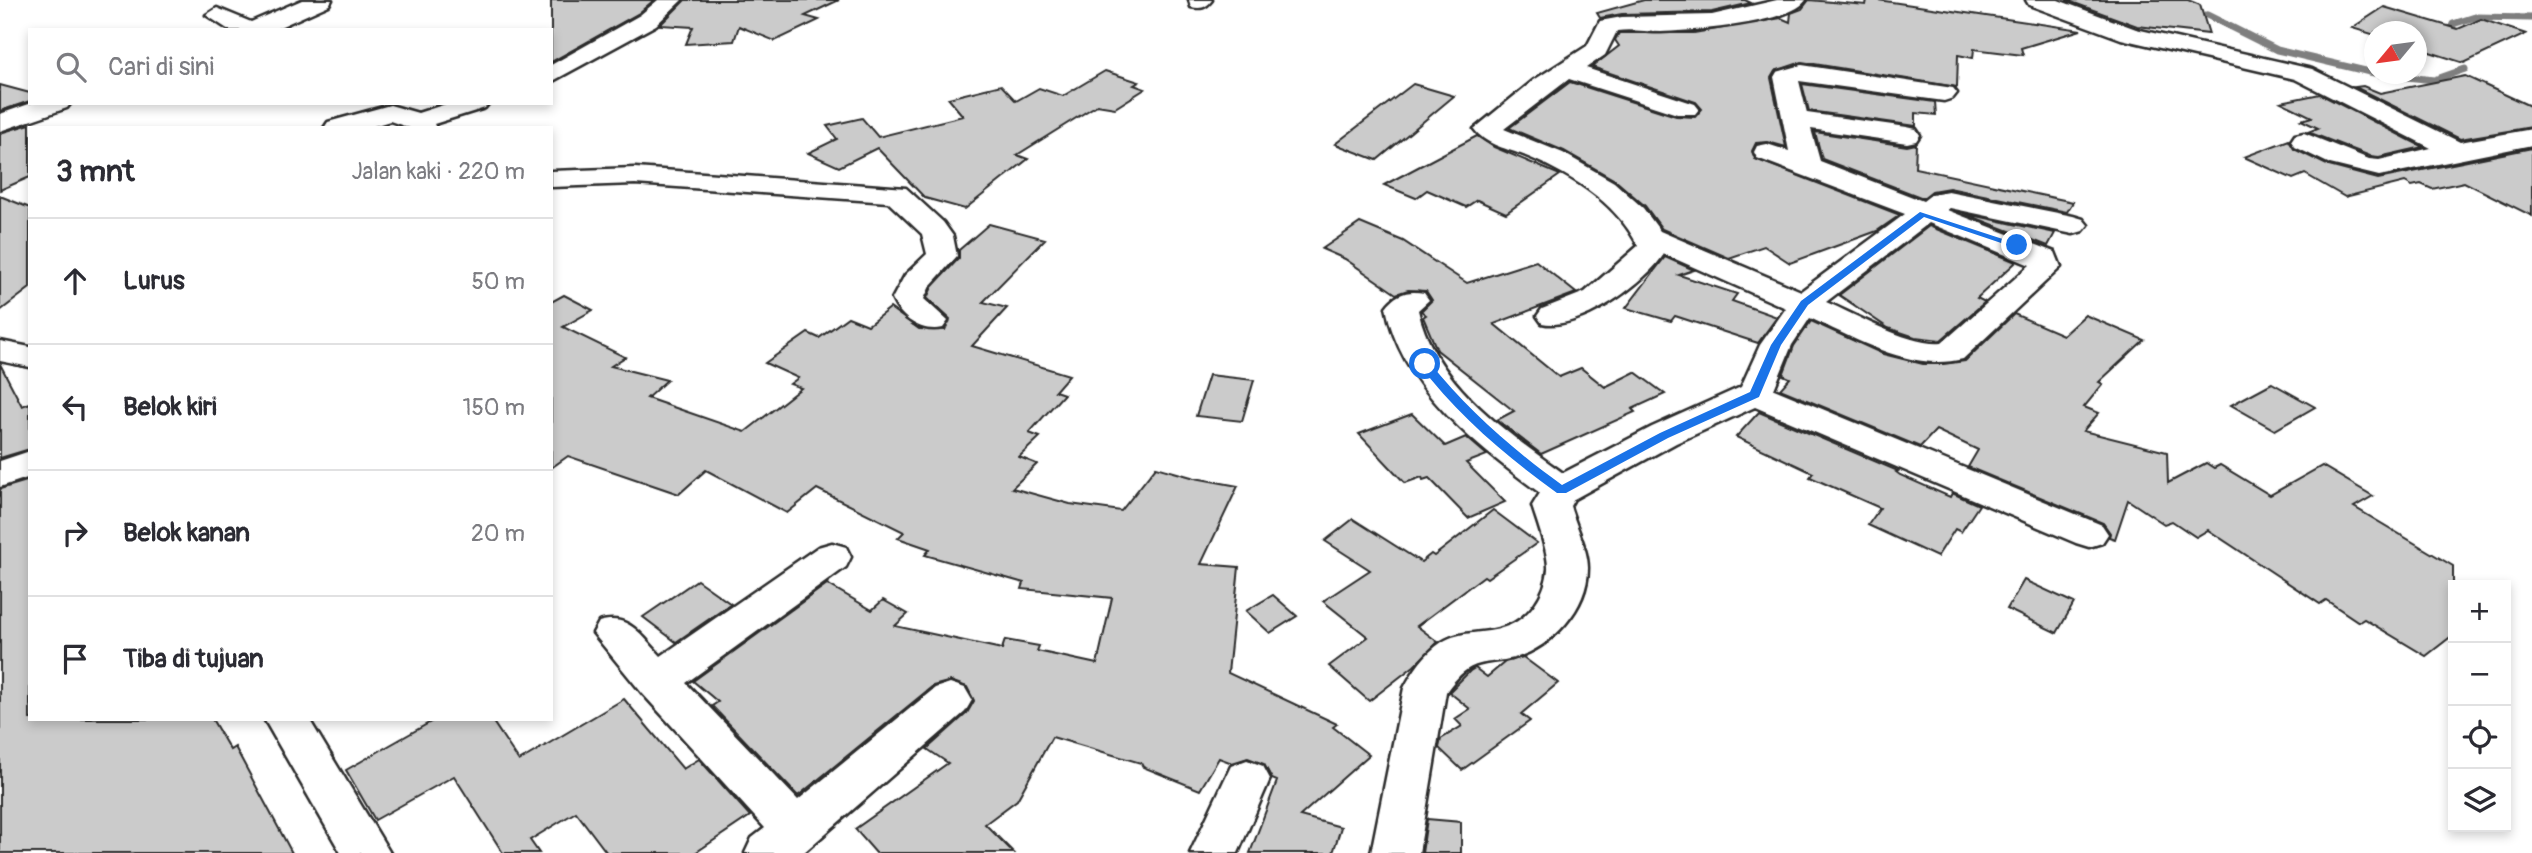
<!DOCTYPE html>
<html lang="id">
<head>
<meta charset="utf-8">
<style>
	body { margin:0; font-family:Pangolin,sans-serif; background:#f7f7f7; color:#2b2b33 }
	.controls { position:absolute; right:21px; bottom:21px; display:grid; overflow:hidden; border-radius:0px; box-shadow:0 4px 10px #0003 }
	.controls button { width:63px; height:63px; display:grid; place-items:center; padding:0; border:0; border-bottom:2px solid #e1e1e2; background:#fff; color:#2b2b33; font:35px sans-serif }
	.compass { position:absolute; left:2364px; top:21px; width:63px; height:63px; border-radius:50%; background:#fff; box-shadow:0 4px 10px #0003; rotate:241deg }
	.stop { position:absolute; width:21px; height:21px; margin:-16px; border:5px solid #1a73e8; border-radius:50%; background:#fff }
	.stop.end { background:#1a73e8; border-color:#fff; box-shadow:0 2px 7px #0008 }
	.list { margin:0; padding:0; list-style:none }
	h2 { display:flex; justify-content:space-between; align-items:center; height:91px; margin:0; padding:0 28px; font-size:30px }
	h2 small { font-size:23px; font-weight:400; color:#7c7c81 }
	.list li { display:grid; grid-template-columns:46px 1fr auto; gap:21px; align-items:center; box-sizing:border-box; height:126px; padding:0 28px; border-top:2px solid #e1e1e2 }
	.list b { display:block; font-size:26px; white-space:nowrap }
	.list em { font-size:23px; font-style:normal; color:#7c7c81 }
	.icon { flex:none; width:38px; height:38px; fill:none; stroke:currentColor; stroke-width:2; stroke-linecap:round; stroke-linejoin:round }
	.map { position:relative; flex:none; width:2532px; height:853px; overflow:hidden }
	.search { position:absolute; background:#fff; box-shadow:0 4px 10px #0003; left:28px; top:28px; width:525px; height:77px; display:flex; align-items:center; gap:18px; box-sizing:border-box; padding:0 24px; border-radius:0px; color:#7c7c81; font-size:26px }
	.panel { position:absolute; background:#fff; box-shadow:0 4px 10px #0003; left:28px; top:126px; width:525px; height:595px; border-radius:0px }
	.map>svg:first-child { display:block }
</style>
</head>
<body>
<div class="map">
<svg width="2532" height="853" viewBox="0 0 2532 853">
	<rect width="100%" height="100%" fill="#fff"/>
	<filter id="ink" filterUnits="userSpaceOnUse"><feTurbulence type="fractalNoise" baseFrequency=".0143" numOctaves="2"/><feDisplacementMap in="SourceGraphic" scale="14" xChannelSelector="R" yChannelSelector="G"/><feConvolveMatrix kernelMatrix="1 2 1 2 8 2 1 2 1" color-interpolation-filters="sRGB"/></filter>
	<g filter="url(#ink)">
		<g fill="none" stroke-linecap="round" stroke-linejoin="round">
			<g stroke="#7e7e7e" stroke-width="7">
				<path d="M 2207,15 L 2277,50 L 2374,73"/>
				<path d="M 2450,32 L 2453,24 L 2475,17 L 2532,18"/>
				<path d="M 2379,74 L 2434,80 L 2465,69"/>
			</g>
		</g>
		<g fill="#cbcbcb" stroke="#2b2b2b" stroke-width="2">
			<path d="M 551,0 L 654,0 L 639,13 L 551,62 Z"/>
			<path d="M 685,0 L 839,0 L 805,16 L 819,20 L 775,41 L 739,26 L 734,41 L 686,44 L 693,27 L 660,25 Z"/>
			<path d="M 1644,0 L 1745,0 L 1751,3 L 1712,12 L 1622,14 L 1600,18 L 1597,13 Z"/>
			<path d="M 1809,0 L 1866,5 L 1867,0 L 1878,0 L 2081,30 L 2021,48 L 2023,55 L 1974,49 L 1973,58 L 1958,55 L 1957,87 L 1802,62 L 1775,71 L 1771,78 L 1786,147 L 1768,142 L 1756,143 L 1752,151 L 1755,159 L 1900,215 L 1877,231 L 1790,263 L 1764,246 L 1729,258 L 1662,229 L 1645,206 L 1615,180 L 1564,151 L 1509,128 L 1570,82 L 1676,116 L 1695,117 L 1702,109 L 1696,102 L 1592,67 L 1619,46 L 1615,40 L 1619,33 L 1694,33 L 1781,18 L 1790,22 L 1791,13 L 1802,9 Z"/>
			<path d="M 2066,0 L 2188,0 L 2200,5 L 2209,34 L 2137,26 Z"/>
			<path d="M 2384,7 L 2458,29 L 2481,19 L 2526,34 L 2464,63 L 2417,48 L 2417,32 L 2375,32 L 2375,35 L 2352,28 Z"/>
			<path d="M 1105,71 L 1139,82 L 1134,85 L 1145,89 L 1115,108 L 1097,105 L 1017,155 L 1028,159 L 965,209 L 925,198 L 877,148 L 839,167 L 808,153 L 837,139 L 827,126 L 862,118 L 878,137 L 963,116 L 948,98 L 1001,85 L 1016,101 L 1039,88 L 1063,96 Z"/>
			<path d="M 2465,76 L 2532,107 L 2532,127 L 2460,139 L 2355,87 L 2363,86 L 2380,93 Z"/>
			<path d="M 1413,84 L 1454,96 L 1377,160 L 1335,144 Z"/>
			<path d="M 1802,84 L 1935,102 L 1936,115 L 1916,113 L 1916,126 L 1809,111 Z"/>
			<path d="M 0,85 L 30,93 L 30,101 L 0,111 Z"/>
			<path d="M 2320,94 L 2423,147 L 2379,157 L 2370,156 L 2308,132 L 2318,128 L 2301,120 L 2312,117 L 2281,102 Z"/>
			<path d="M 30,124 L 30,177 L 0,190 L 0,133 Z"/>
			<path d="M 1815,132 L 1907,146 L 1916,144 L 1915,168 L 2073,202 L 2067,212 L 1949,188 L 1932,191 L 1923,198 L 1822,159 Z"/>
			<path d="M 1477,136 L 1494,147 L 1560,175 L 1506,213 L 1477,200 L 1466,207 L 1427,190 L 1416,198 L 1384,185 Z"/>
			<path d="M 2289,140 L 2294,149 L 2329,166 L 2378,179 L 2532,148 L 2532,216 L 2464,182 L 2432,189 L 2421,184 L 2412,186 L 2405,182 L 2345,197 L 2305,174 L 2293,179 L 2244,157 Z"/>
			<path d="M 0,196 L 30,208 L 30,288 L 0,311 Z"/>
			<path d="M 1963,213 L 2055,233 L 2048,246 Z"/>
			<path d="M 1360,223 L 1403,241 L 1467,283 L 1536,261 L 1576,293 L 1494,324 L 1559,377 L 1581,368 L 1605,387 L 1635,372 L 1665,394 L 1632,409 L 1635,412 L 1541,454 L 1497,420 L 1514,411 L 1437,350 L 1423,317 L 1426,315 L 1421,311 L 1432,300 L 1426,291 L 1408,290 L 1396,294 L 1345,259 L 1322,249 Z"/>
			<path d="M 989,224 L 1045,239 L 983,302 L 1007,308 L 972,346 L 1069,375 L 1055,391 L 1064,394 L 1029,433 L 1040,437 L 1019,457 L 1037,464 L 1012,488 L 1070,504 L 1121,511 L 1156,467 L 1195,478 L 1238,486 L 1201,564 L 1239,567 L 1228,673 L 1337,724 L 1333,727 L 1369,755 L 1300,816 L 1341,827 L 1333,853 L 1250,853 L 1277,781 L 1272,779 L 1264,764 L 1248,758 L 1232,763 L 1219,758 L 1200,790 L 1143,767 L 1141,763 L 1052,737 L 1017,800 L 985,824 L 1014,853 L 876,853 L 855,829 L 948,763 L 927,749 L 967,713 L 974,701 L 967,687 L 951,681 L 933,686 L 798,796 L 712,706 L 718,702 L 693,681 L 827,584 L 872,610 L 883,600 L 908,614 L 895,626 L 1002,649 L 1005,640 L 1039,646 L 1037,651 L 1097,664 L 1112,598 L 1022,589 L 1024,583 L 925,555 L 930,549 L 898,538 L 904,532 L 817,489 L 787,513 L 706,470 L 679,494 L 568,456 L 551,468 L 551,302 L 564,295 L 593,310 L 563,327 L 625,357 L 611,366 L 667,380 L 647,398 L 745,432 L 801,388 L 790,384 L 798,378 L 765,363 L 808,333 L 819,338 L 848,317 L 868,325 L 890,308 L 919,329 L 945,330 L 950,319 L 927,298 L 932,287 L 959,258 L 959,250 Z"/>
			<path d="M 1929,226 L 2016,262 L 1977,298 L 1985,302 L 1941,340 L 1915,337 L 1888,328 L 1839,295 Z"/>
			<path d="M 1665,257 L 1694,270 L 1679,275 L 1737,294 L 1732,301 L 1777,317 L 1758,343 L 1675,316 L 1671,321 L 1626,308 Z"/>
			<path d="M 2014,314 L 2063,335 L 2085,315 L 2144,340 L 2099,382 L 2103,384 L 2084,407 L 2099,413 L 2083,431 L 2167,452 L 2168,483 L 2206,463 L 2214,468 L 2220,465 L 2270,495 L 2322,466 L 2373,496 L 2354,507 L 2453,566 L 2453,635 L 2426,656 L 2364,619 L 2359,622 L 2326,600 L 2320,604 L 2208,530 L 2196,537 L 2172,521 L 2164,524 L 2128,500 L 2115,539 L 2109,537 L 2110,533 L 2103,523 L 1968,467 L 1978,450 L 1936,430 L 1920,447 L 1780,389 L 1790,378 L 1783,375 L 1794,346 L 1811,321 L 1883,354 L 1923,364 L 1943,364 L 1965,361 Z"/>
			<path d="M 0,364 L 22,406 L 30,403 L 30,449 L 0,458 Z"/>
			<path d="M 1209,375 L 1254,380 L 1242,421 L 1196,416 Z"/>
			<path d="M 2272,383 L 2315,407 L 2275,430 L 2231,405 Z"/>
			<path d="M 1759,412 L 1898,471 L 1896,472 L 1900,475 L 1950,497 L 1952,493 L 1979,505 L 1961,532 L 1955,529 L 1937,557 L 1868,525 L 1880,508 L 1810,477 L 1813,473 L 1736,437 Z"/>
			<path d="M 1412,414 L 1445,446 L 1466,437 L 1487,455 L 1466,463 L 1505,502 L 1468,518 L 1429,478 L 1423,480 L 1422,477 L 1405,483 L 1359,434 Z"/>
			<path d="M 30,480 L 30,719 L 212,719 L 230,750 L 235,747 L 292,853 L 0,853 L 0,489 Z"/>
			<path d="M 1493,510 L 1537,543 L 1487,578 L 1484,576 L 1417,626 L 1438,642 L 1414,666 L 1369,701 L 1329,666 L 1368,637 L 1323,601 L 1370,570 L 1325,541 L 1353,519 L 1421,562 L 1431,554 L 1434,556 Z"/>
			<path d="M 697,580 L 731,604 L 676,642 L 643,617 Z"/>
			<path d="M 2024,580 L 2074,603 L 2057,633 L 2007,609 Z"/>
			<path d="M 1273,595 L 1297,616 L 1270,633 L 1246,611 Z"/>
			<path d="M 1523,657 L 1558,683 L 1521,714 L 1530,721 L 1462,770 L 1439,748 L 1441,739 L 1462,726 L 1455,719 L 1470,709 L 1449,692 L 1470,671 L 1475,668 L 1487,677 L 1505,662 Z"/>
			<path d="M 624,699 L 683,769 L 699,759 L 750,816 L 695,853 L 607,853 L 576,812 L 530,840 L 539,853 L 503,853 L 454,776 L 375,820 L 346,770 L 436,719 L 491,719 L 519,761 Z"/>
			<path d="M 1427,819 L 1461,822 L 1461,853 L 1422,853 Z"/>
		</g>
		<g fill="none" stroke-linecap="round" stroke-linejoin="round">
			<defs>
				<g id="street">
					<path d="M 302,0 L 332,0 L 329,5 L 273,30 L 229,30 L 206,15 L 217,8 L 251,22 Z"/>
					<path d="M 658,0 L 682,0 L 656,25 L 551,82 L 551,65 L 640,15 Z"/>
					<path d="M 1189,0 L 1212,0 C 1206,8 1201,9 1191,7 Z"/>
					<path d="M 1777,0 L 1806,0 C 1790,24 1690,31 1661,32 C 1646,32 1632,29 1617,31 L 1605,55 L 1586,68 L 1695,104 L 1699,109 L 1695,114 L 1677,114 L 1569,79 L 1504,129 L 1563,153 L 1614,182 L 1643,208 L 1660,231 L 1801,291 L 1905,214 L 1757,158 L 1754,152 L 1757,146 L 1767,144 L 1789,151 L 1774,77 L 1777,72 L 1802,65 L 1953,88 L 1957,93 L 1953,98 L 1944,101 L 1799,81 L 1807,113 L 1907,127 L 1916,129 L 1920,135 L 1916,141 L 1907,143 L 1811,129 L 1820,161 L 1923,201 L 1932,194 L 1948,191 L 2073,216 L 2083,219 L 2088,225 L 2083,231 L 2073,234 L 1950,208 L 1947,210 L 2055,252 L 2061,267 L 1963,359 C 1910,372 1857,339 1810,318 L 1792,345 L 1774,389 L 2102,525 L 2108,534 L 2102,543 L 2089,547 L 2076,543 L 1755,407 L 1676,443 L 1574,499 L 1570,506 C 1575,524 1588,549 1588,568 C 1588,609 1551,648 1514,658 C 1477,666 1471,658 1446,692 L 1419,853 L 1371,853 L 1404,688 C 1413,671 1425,653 1442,642 C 1461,630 1484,635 1505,627 C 1529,619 1546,594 1548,569 C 1549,554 1537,522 1532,506 L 1540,493 C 1477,446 1401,388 1386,307 C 1396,293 1409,290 1424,293 L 1429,300 L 1418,310 C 1434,383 1506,432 1563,473 L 1652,427 L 1741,387 L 1760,345 L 1786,308 L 1664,254 C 1645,284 1577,332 1542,323 L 1537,316 L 1542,309 L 1585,292 L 1638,246 C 1616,201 1567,172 1521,154 C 1504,148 1485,144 1474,129 L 1534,80 L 1587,46 L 1600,21 L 1622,17 L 1712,15 ZM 1929,223 L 2030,265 L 1942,343 C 1909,346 1857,315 1826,302 Z"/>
					<path d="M 2026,0 L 2058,0 L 2136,29 L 2312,69 L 2460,142 L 2532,129 L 2532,145 L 2379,176 L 2330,164 L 2295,147 L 2291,141 L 2295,135 L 2304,133 L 2369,159 L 2379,160 L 2431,148 L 2295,79 L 2121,39 L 2029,5 Z"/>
					<path d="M 32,103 L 71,103 L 67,108 L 0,131 L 0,114 Z"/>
					<path d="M 449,103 L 489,103 L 485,108 L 434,124 L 436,128 L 410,128 L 390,121 L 367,128 L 324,128 L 328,122 L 390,105 L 418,113 Z"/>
					<path d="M 635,168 L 906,188 L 943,222 L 953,236 L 957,256 L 930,286 L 924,299 L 948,321 L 943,328 C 922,333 901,319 892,299 L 905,275 L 927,254 L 922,234 L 888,202 L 635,184 L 551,187 L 551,171 Z"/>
					<path d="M 0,341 L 30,347 L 30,367 L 0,361 Z"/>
					<path d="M 30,451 L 30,477 L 0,487 L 0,461 Z"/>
					<path d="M 832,543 L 846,547 L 851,557 L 846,567 L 686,683 L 798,800 L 935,688 L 950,683 L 965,688 L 972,700 L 965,712 L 803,853 L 745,853 L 752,838 L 765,828 L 642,693 L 593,633 L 599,622 C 629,613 642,636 661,656 L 818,547 Z"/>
					<path d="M 264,719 L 309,719 L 390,853 L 341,853 Z"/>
					<path d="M 1247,760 L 1263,766 L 1270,779 L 1238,853 L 1190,853 L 1231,766 Z"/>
				</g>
			</defs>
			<use href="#street" stroke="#2b2b2b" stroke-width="5"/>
			<use href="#street" fill="#fff" fill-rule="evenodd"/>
		</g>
	</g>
	<path fill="#1a73e8" d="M 1920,212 L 2021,245 L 2013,247 L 1924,217 L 1808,305 L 1781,345 L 1759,397 L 1668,438 L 1566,493 L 1557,493 C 1506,456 1458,416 1419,364 L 1429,362 C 1468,410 1512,449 1562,485 L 1660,433 L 1750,392 L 1771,345 L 1801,301 Z"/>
</svg>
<div class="controls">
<button>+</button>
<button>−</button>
<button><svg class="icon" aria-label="locate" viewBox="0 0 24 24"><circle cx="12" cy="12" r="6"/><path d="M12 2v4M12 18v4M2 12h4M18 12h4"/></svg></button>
<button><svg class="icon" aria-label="layers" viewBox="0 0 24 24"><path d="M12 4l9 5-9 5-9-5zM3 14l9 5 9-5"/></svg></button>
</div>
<svg class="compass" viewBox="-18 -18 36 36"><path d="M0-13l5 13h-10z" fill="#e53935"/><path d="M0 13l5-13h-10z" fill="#7c7c81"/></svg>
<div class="stop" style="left:1425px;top:364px"></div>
<div class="stop end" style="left:2017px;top:245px"></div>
<div class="search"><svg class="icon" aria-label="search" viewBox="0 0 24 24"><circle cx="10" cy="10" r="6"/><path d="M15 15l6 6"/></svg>Cari di sini</div>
<section class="panel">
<h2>3 mnt<small>Jalan kaki · 220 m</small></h2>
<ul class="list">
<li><svg class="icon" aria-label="ahead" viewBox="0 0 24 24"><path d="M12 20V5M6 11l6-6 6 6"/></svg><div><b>Lurus</b></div><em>50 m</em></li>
<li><svg class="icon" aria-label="left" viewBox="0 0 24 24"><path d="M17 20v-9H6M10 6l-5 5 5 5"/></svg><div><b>Belok kiri</b></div><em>150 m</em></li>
<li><svg class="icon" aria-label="right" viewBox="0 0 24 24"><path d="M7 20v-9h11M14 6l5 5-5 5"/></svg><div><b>Belok kanan</b></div><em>20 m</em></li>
<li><svg class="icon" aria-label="arrive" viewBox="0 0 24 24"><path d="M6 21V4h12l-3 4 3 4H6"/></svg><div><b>Tiba di tujuan</b></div></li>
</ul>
</section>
</div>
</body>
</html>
